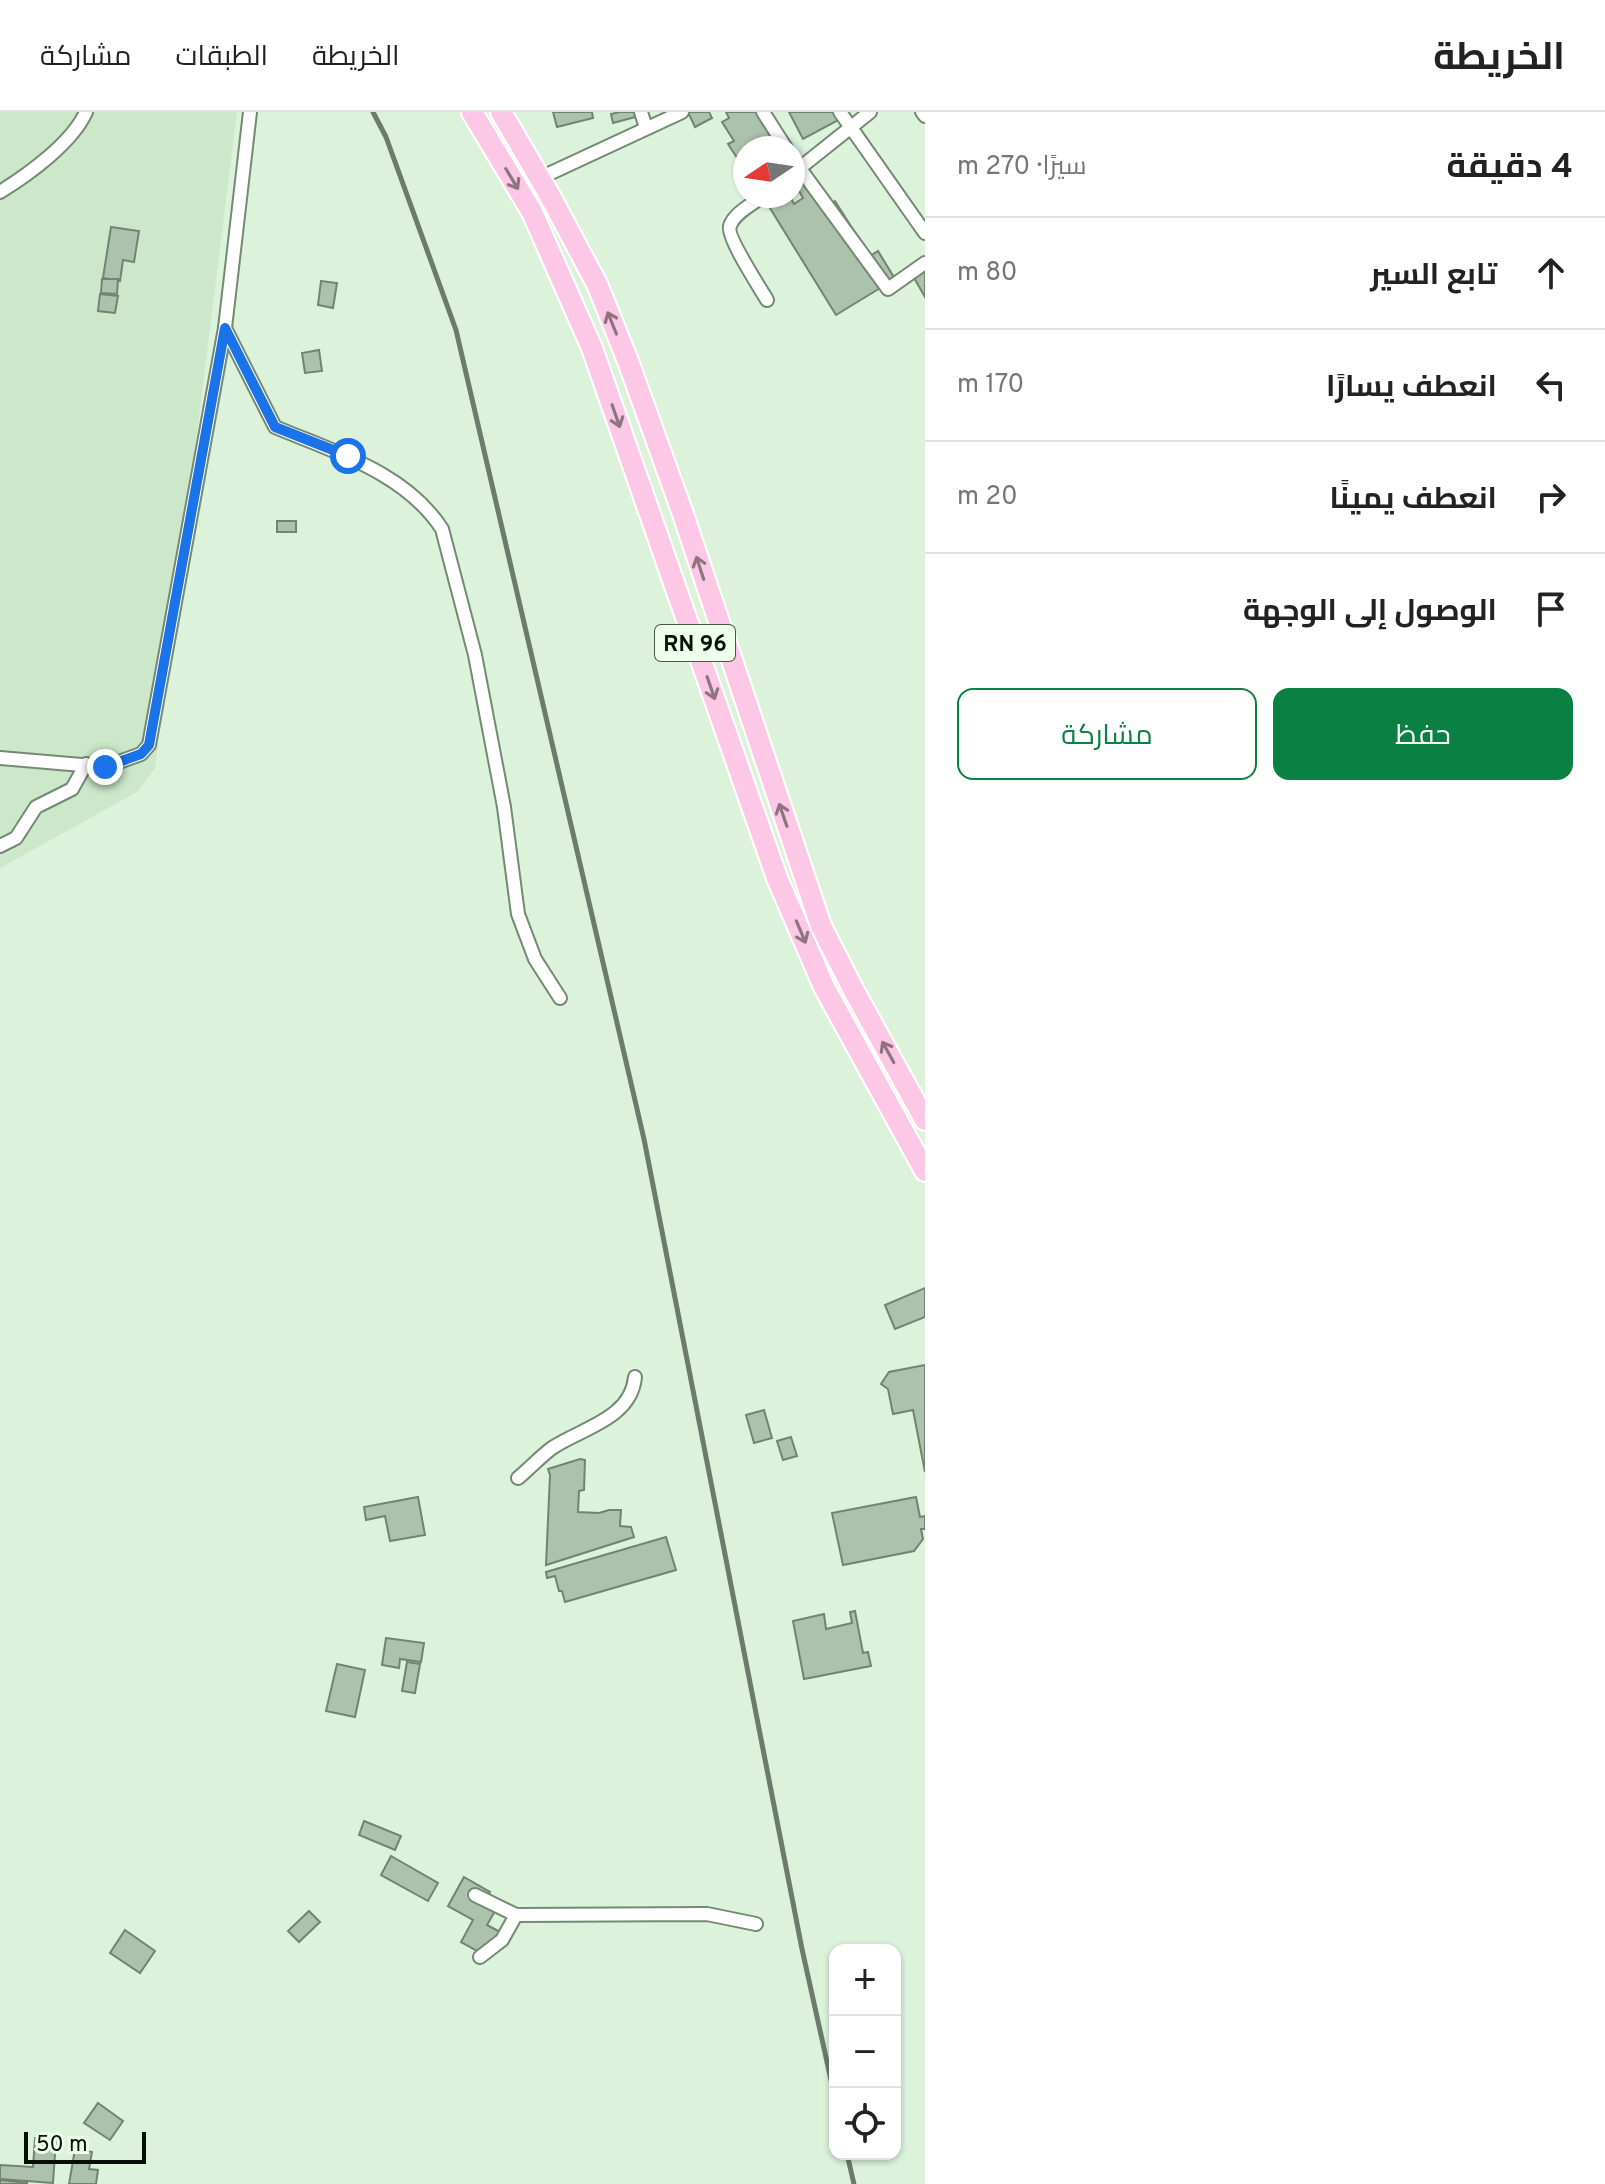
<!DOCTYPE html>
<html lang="ar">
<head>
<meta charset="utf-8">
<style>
	body { margin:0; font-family:Overpass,Cairo,sans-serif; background:#f2f2f2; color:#222; direction:rtl }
	.controls { position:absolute; right:24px; bottom:24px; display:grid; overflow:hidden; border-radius:16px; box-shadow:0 2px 6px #0004 }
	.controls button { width:72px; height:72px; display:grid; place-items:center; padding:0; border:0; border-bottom:2px solid #e0e0e0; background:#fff; color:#222; font:40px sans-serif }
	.compass { position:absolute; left:733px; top:24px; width:72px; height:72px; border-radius:50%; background:#fff; box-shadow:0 2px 6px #0004; rotate:257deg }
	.scale { position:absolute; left:24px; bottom:20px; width:122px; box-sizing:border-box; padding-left:8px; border:4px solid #070e07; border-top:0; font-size:22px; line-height:28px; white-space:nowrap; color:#070e07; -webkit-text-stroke:6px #edfeeb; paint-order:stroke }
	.stop { position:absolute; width:24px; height:24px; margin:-18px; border:6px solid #1a73e8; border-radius:50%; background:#fff }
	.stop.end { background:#1a73e8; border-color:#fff; box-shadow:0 2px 8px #0008 }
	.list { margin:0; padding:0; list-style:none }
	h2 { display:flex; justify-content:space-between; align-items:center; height:104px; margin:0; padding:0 32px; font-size:34px }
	h2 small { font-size:26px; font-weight:400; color:#767676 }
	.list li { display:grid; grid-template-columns:52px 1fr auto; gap:24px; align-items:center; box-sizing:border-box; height:112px; padding:0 32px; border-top:2px solid #e0e0e0 }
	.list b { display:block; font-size:30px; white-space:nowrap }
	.list em { font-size:26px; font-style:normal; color:#767676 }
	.actions { display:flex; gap:16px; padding:24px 32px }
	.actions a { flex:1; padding:18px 0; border:2px solid #0b8043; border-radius:16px; text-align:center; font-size:28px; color:#0b8043 }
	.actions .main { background:#0b8043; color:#fff }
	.icon { flex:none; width:44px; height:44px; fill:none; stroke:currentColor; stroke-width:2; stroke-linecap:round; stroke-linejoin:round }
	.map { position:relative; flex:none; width:925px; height:2072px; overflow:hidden; direction:ltr }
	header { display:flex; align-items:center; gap:48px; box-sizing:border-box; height:112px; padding:0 40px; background:#fff; border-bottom:2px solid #e0e0e0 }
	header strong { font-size:38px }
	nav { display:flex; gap:44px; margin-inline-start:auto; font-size:28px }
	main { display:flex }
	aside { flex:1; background:#fff }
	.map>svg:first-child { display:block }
</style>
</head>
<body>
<header>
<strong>الخريطة</strong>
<nav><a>الخريطة</a><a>الطبقات</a><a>مشاركة</a></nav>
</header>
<main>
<aside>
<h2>4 دقيقة<small>سيرًا · 270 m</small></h2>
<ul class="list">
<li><svg class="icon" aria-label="ahead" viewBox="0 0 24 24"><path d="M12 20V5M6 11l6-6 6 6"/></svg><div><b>تابع السير</b></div><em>80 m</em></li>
<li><svg class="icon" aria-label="left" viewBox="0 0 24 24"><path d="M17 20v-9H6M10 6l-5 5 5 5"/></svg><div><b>انعطف يسارًا</b></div><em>170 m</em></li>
<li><svg class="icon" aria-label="right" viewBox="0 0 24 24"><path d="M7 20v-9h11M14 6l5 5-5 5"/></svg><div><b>انعطف يمينًا</b></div><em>20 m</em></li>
<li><svg class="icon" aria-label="arrive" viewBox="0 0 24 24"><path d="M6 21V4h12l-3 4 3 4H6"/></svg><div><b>الوصول إلى الوجهة</b></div></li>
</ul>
<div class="actions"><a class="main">حفظ</a><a>مشاركة</a></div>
</aside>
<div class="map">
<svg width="925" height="2072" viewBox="0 0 925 2072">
	<rect width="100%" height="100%" fill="#dcf2db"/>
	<path fill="#cce7ca" d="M 0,0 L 237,0 L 155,656 L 137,680 L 0,756 Z"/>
	<g fill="#adc2ac" stroke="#718470" stroke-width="2">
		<path d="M 553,0 L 592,0 L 593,6 L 557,15 Z"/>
		<path d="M 620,0 L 638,0 L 639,4 L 613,11 L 611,2 Z"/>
		<path d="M 688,0 L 709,0 L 712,6 L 695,15 Z"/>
		<path d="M 726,0 L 769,0 L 777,30 L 767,36 L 745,36 L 745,68 L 737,55 L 741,52 L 728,32 L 734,29 L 722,10 L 729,6 Z"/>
		<path d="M 789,0 L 843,0 L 846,4 L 803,27 Z"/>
		<path d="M 808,59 L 828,93 L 835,89 L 870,144 L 878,139 L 895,167 L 836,203 L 765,88 L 772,84 L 790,84 L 794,92 L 803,86 L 793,68 Z"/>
		<path d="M 111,115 L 139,119 L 134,150 L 123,148 L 120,169 L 103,166 Z"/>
		<path d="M 925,157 L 925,185 L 913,164 Z"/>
		<path d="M 102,167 L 118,167 L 117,182 L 101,181 Z"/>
		<path d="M 321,169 L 337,171 L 333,196 L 318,193 Z"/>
		<path d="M 100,182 L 118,184 L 115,201 L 98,199 Z"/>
		<path d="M 319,238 L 322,259 L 305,261 L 302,241 Z"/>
		<rect x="277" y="409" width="19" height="11"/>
		<path d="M 925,1176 L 925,1205 L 895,1217 L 885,1193 Z"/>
		<path d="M 925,1253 L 925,1360 L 913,1298 L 893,1302 L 888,1277 L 881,1272 L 889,1260 Z"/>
		<path d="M 764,1298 L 772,1326 L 754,1331 L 746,1303 Z"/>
		<path d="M 791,1325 L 797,1344 L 783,1348 L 777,1329 Z"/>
		<path d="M 580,1347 L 585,1348 L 584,1378 L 579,1379 L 578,1400 L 599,1401 L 609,1398 L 621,1398 L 620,1414 L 631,1415 L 634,1425 L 546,1453 L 550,1363 L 548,1357 Z"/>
		<path d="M 418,1385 L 425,1423 L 390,1429 L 385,1404 L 366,1408 L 364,1395 Z"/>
		<path d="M 916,1385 L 920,1405 L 925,1404 L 925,1417 L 921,1417 L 923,1427 L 914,1439 L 843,1453 L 832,1401 Z"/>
		<path d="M 666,1425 L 676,1458 L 565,1490 L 562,1479 L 559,1479 L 555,1464 L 547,1466 L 546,1460 Z"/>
		<path d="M 855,1499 L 863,1541 L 868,1540 L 871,1554 L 804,1567 L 793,1509 L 824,1502 L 826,1517 L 852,1511 L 850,1500 Z"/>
		<path d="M 386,1526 L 424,1531 L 421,1550 L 400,1547 L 399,1556 L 382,1553 Z"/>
		<path d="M 407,1550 L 420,1552 L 415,1581 L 402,1579 Z"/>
		<path d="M 337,1552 L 365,1558 L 355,1605 L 326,1599 Z"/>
		<path d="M 364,1709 L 401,1724 L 395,1738 L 359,1723 Z"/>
		<path d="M 391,1744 L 438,1771 L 428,1789 L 381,1763 Z"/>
		<path d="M 464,1765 L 490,1780 L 483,1793 L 495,1799 L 487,1813 L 502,1821 L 488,1845 L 461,1830 L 473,1808 L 448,1794 Z"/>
		<path d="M 309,1799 L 320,1810 L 299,1830 L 288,1819 Z"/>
		<path d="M 125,1818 L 155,1839 L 140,1861 L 110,1841 Z"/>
		<path d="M 98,1991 L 123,2009 L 110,2028 L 84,2011 Z"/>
		<path d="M 35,2026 L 56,2027 L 53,2071 L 0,2067 L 0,2053 L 33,2055 Z"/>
		<path d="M 75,2037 L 92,2040 L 89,2057 L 98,2058 L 96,2072 L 69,2072 Z"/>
		<path d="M 0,2068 L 27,2071 L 27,2072 L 0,2072 Z"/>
	</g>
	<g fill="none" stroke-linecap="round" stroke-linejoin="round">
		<defs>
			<g id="street">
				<path d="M 641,0 L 646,16"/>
				<path d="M 763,0 L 786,36"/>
				<path d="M 840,0 L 925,121"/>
				<path d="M 922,0 L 925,4"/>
				<path d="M 793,47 L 888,177 L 925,151"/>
				<path d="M 796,59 L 870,0"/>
				<path d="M 540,66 L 682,0"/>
				<path d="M 0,80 C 29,62 72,31 86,0"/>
				<path d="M 763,84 C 753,92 734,101 730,114 C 726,124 760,176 767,188"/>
				<path d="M 225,216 L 275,315 C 334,340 405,360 442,417 L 475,543 L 504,695 L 518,802 L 535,847 L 560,886"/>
				<path d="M 0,646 L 105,655 L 141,642 L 149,633 L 225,216 L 250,0"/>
				<path d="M 0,734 L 16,726 L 36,695 L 72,677 L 86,652"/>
				<path d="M 518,1366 C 529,1357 540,1345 552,1336 C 582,1316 631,1307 635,1265"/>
				<path d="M 475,1783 L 516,1803 L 707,1802 L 756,1812"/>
				<path d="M 480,1845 L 502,1828 L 516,1803"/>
			</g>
			<g id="primary">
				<path d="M 472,0 L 532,100 L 592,236 L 777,766 L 824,875 L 925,1059"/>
				<path d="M 501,0 L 549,82 L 597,172 L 628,249 L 683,402 L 821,814 L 853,877 L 925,1008"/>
			</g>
		</defs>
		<use href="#street" stroke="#758974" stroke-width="16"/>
		<use href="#primary" stroke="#fff" stroke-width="24"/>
		<use href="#street" stroke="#fff" stroke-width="12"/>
		<use href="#primary" stroke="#fcc8e5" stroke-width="20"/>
		<g stroke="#6d7b6d" stroke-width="5">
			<path d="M 373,0 L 386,25 L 456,218 L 644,1027 L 802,1837 L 835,1986"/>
			<path d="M 847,2042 L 854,2072"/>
		</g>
	</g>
	<defs><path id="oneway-shaft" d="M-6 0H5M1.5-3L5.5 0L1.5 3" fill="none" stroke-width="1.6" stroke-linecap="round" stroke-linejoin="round" transform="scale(2)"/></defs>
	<g stroke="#8e7481">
		<use href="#oneway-shaft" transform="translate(512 67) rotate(59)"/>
		<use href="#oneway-shaft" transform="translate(612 211) rotate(-112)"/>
		<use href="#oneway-shaft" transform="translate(616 304) rotate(71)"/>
		<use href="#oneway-shaft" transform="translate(700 456) rotate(-108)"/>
		<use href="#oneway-shaft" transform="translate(711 576) rotate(71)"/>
		<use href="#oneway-shaft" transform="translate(783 703) rotate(-109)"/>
		<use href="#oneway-shaft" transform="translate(801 820) rotate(67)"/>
		<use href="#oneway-shaft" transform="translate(888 940) rotate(-119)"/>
	</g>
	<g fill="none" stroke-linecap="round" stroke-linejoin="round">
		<path stroke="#1a73e8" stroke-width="10" d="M 105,655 L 141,642 L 149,633 L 225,216 L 275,315 L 348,344"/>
	</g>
	<g text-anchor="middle" stroke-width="6" stroke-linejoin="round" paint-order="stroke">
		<rect fill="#edfeeb" stroke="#4c564b" stroke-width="2" x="655" y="513" width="80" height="36" rx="6"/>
		<g font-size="22" font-weight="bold" fill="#070e07">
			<text x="695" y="539">RN 96</text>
		</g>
	</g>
</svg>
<div class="controls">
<button>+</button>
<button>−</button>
<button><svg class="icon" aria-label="locate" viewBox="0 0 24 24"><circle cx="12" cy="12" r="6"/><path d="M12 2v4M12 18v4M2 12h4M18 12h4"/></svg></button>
</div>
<svg class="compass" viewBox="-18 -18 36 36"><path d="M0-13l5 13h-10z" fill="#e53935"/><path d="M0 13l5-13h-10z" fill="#767676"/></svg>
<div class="scale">50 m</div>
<div class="stop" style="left:348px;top:344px"></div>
<div class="stop end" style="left:105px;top:655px"></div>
</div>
</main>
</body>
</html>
